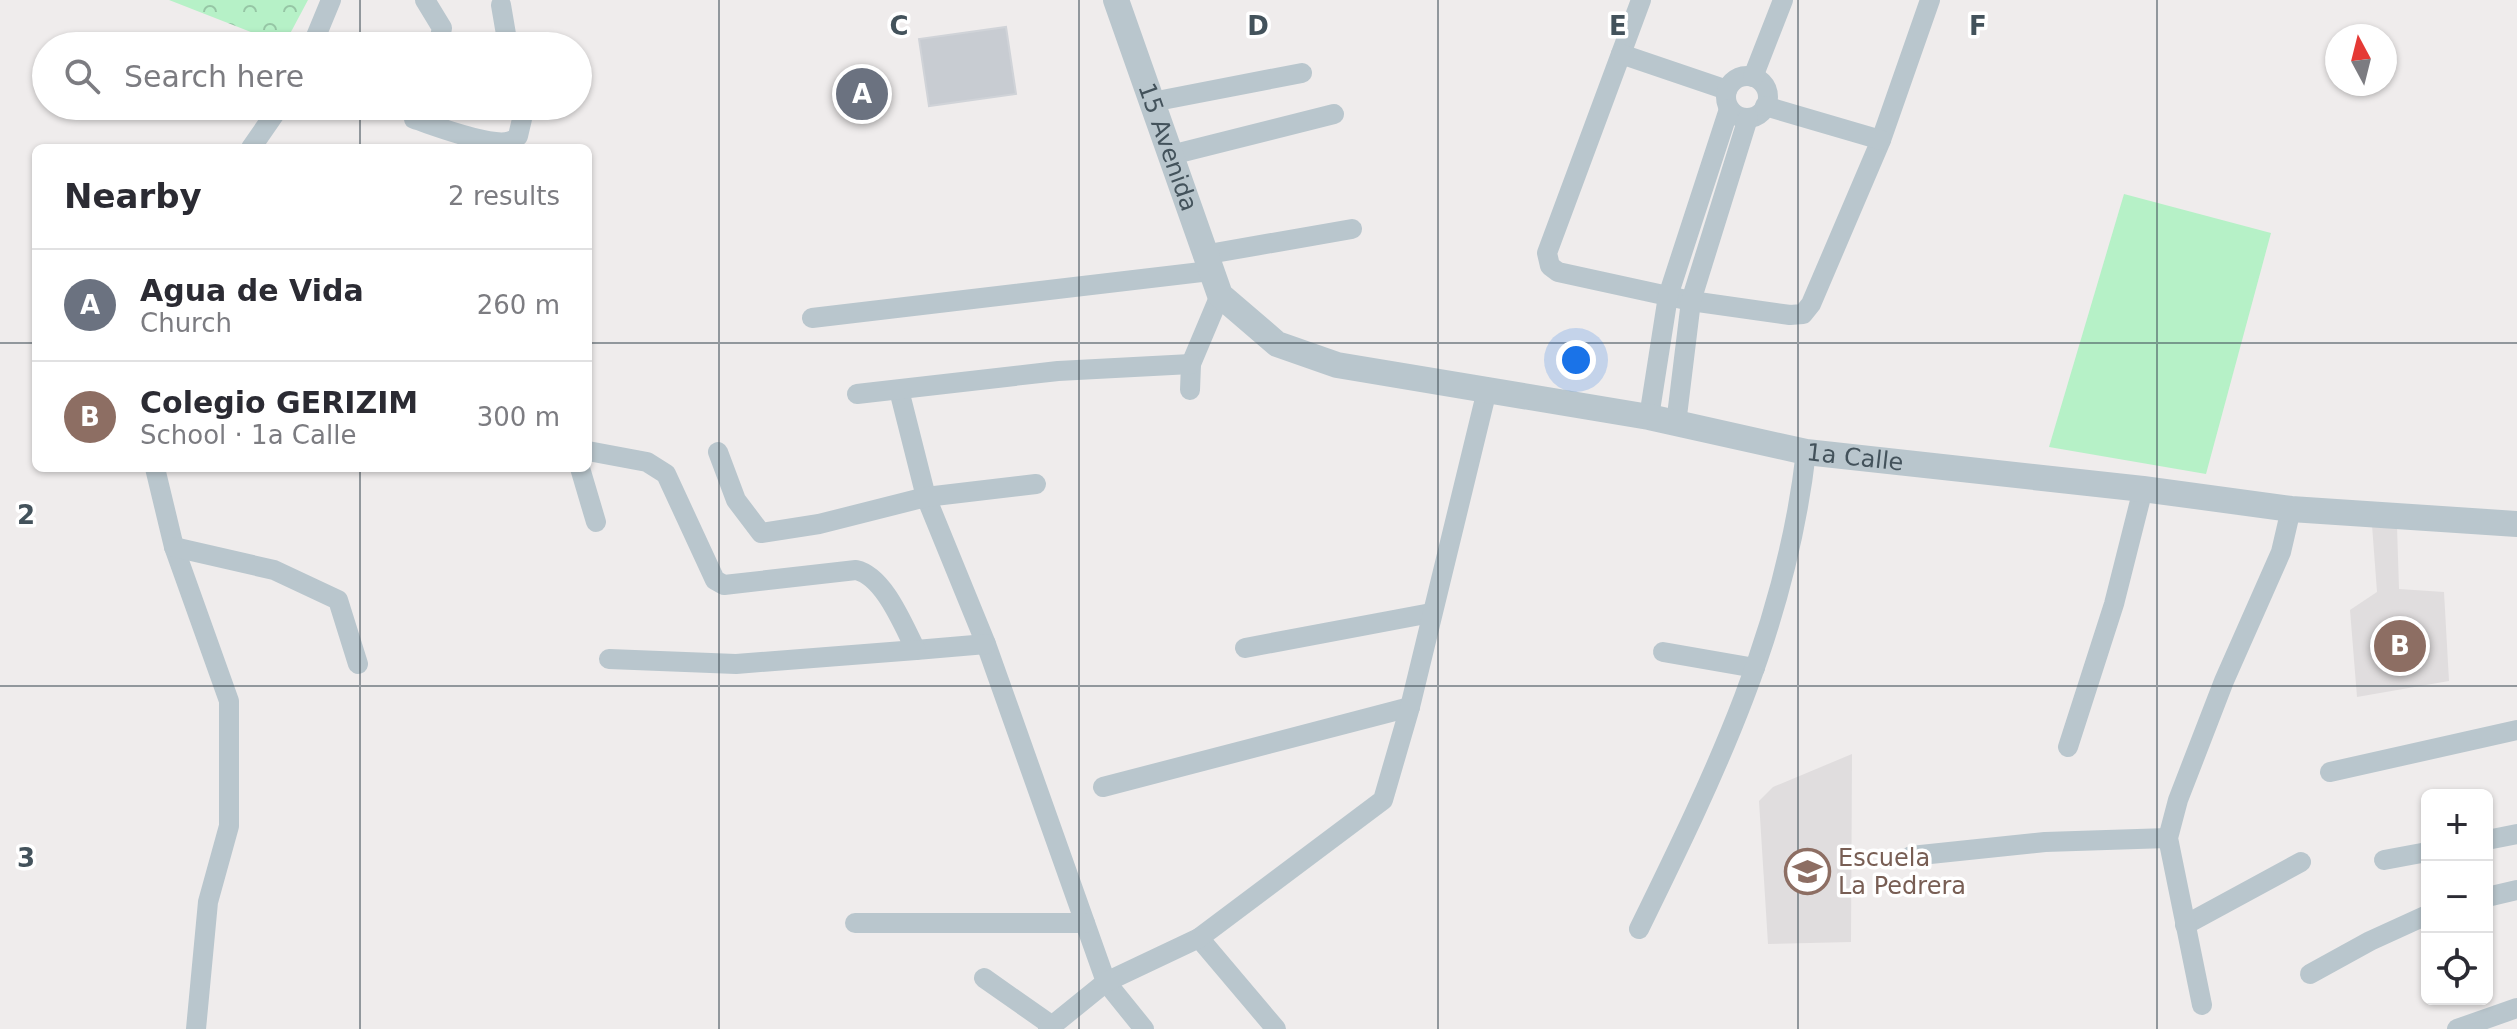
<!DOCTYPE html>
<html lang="en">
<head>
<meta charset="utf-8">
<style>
	body { margin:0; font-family:"DejaVu Sans",sans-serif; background:#f7f7f7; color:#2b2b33 }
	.controls { position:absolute; right:24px; bottom:24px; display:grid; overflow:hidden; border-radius:12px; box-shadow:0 2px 6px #0004 }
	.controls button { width:72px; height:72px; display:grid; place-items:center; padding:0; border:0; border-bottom:2px solid #e1e1e2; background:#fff; color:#2b2b33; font:40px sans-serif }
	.compass { position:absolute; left:2325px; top:24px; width:72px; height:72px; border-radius:50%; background:#fff; box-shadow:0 2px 6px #0004; rotate:353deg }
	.you { position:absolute; left:1576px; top:360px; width:28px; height:28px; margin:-20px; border:6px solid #fff; border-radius:50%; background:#1a73e8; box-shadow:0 0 0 12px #1a73e833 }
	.badge { display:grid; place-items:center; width:52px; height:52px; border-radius:50%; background:#2563eb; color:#fff; font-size:26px; font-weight:700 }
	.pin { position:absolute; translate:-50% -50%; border:4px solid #fff; box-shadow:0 2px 8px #0006 }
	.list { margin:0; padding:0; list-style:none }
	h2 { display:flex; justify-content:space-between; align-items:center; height:104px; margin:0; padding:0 32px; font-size:34px }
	h2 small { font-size:26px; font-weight:400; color:#7c7c81 }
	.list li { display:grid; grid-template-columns:52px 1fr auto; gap:24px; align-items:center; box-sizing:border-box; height:112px; padding:0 32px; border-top:2px solid #e1e1e2 }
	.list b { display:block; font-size:30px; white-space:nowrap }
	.list p { margin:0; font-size:26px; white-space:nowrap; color:#7c7c81 }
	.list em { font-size:26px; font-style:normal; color:#7c7c81 }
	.icon { flex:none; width:44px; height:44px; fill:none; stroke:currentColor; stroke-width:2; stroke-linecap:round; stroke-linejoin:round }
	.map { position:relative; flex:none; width:2517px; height:1029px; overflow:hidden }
	.search { position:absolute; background:#fff; box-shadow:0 2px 6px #0004; left:32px; top:32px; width:560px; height:88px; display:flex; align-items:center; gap:20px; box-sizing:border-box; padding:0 28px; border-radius:44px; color:#7c7c81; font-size:30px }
	.panel { position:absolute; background:#fff; box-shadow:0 2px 6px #0004; left:32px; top:144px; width:560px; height:328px; border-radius:12px }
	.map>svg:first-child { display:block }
</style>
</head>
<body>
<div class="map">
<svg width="2517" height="1029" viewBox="0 0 2517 1029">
	<defs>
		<pattern id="forest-crowns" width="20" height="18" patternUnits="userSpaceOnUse" patternTransform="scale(2)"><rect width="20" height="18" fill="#b6f1c7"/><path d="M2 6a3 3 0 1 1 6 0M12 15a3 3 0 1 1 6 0" fill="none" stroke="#96c6a5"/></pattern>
	</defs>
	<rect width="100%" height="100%" fill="#efecec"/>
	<g fill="#e0ddde">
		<path d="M 2372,525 L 2397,526 L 2399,589 L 2444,592 L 2449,681 L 2357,697 L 2350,610 L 2377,592 Z"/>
		<path d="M 1852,754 L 1851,942 L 1768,944 L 1759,801 L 1773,787 Z"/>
	</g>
	<path fill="#b6f1c7" d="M 2124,194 L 2271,233 L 2206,474 L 2049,447 Z"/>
	<path fill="url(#forest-crowns)" d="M 169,0 L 308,0 L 284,45 Z"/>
	<path fill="#c8ccd2" stroke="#d0d3d8" stroke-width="2" d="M 1006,27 L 1016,94 L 929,106 L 919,39 Z"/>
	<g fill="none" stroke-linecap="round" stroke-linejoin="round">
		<g stroke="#b9c6cd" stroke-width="20">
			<path d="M 425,0 L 442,28 L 438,46"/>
			<path d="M 1641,0 L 1547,253 L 1550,266 L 1558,272 L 1691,301 L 1790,315 L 1803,314 L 1811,304 L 1881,140 L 1930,0"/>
			<path d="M 501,5 L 508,46"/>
			<path d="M 312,46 L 331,0"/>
			<path d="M 1621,54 L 1727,90"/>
			<circle cx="1747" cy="97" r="21"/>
			<path d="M 1753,77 L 1783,0"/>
			<path d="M 1152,102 L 1302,73"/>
			<path d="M 412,106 L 414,119 C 434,125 504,154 518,136 L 522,119 L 520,106"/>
			<path d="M 1765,106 L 1881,140"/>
			<path d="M 251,148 L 280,106"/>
			<path d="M 1171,155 L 1334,114"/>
			<path d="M 1203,255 L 1352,229"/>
			<path d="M 812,318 L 1210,271"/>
			<path d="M 899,390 L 926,497 L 986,644 L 1106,982 L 1144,1029"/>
			<path d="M 1190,390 L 1191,364 L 1220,295"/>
			<path d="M 857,394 L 1058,371 L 1191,364"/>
			<path d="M 1649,417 L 1668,296 L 1729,109"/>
			<path d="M 1676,424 L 1691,301 L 1748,118"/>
			<path d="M 588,451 L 647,462 L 666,474 L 715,580 L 724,585 L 856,570 C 884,576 903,625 916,650 L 986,644"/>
			<path d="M 718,452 L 736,500 L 761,533 L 819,524 L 926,497 L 1036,484"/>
			<path d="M 155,468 L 174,547 L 229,701 L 229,826 L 208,902 L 196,1029"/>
			<path d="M 580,468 L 596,522"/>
			<path d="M 174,547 L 274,570 L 338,600 L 358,664"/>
			<path d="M 1245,648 L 1431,613"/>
			<path d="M 1663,652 L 1755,668"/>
			<path d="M 609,659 L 736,664 L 916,650"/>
			<path d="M 2068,747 L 2114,604 L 2143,489"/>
			<path d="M 2330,772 L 2517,730"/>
			<path d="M 1103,787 L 1410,707"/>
			<path d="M 2487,840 L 2517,834"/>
			<path d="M 1911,856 L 2045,842 L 2168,838"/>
			<path d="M 2384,860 L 2427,852"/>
			<path d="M 2487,897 L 2517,890"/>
			<path d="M 855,923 L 1085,923"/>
			<path d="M 2185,925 L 2301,862"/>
			<path d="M 1639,929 C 1716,772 1786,628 1806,452"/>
			<path d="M 1199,938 L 1276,1029"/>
			<path d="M 2310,974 L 2370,941 L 2427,915"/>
			<path d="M 984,978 L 1051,1025"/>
			<path d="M 2202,1005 L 2168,838 L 2178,800 L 2224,681 L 2281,552 L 2291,509"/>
			<path d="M 1048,1029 L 1106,982 L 1199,938 L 1383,800 L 1410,707 L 1487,390"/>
			<path d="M 2457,1029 L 2517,1008"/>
		</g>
		<path stroke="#b9c6cd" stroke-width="26" id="s1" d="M 1116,0 L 1220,295 L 1277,344 L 1337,365 L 1649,417 L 1806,452 L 2143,489 L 2291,509 L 2517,524"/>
	</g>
	<path fill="none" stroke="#43525b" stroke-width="2" stroke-opacity="0.55" d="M 360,0 L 360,46M 719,0 L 719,1029M 1079,0 L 1079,1029M 1438,0 L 1438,1029M 1798,0 L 1798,1029M 2157,0 L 2157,1029M 360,106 L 360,148M 0,343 L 36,343M 588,343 L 2517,343M 360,468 L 360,1029M 0,686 L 2517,686"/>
	<defs>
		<symbol id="school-ring" viewBox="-11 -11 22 22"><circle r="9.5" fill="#fff" stroke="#8d6e63" stroke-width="1.5"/><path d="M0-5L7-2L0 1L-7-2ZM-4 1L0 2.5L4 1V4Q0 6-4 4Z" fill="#8d6e63"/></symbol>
	</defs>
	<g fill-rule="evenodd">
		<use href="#school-ring" x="1782" y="846" width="51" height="51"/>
	</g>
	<g text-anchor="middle" stroke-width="7" stroke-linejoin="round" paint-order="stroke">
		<g font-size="24" fill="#43525b" stroke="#fff">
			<text dy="8" stroke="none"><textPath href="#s1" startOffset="156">15 Avenida</textPath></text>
			<text dy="8" stroke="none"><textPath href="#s1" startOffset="978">1a Calle</textPath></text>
		</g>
		<g font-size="24" fill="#785e54" stroke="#fff" text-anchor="start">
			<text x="1838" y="866">Escuela<tspan x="1838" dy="28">La Pedrera</tspan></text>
		</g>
	</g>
	<g font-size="26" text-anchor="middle" font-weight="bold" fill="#43525b" stroke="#fff" stroke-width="7" stroke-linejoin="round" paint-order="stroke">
		<text x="899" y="35">C</text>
		<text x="1258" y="35">D</text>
		<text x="1618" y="35">E</text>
		<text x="1978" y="35">F</text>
		<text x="26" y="524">2</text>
		<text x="26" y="867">3</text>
	</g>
</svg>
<div class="controls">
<button>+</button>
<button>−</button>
<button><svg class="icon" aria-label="locate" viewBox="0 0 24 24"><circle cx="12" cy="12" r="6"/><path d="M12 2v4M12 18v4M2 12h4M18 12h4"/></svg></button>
</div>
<svg class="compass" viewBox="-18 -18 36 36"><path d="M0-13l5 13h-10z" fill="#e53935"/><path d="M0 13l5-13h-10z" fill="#7c7c81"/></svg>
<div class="you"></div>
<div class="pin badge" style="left:862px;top:94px;background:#6b7280">A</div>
<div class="pin badge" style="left:2400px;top:646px;background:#8d6e63">B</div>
<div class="search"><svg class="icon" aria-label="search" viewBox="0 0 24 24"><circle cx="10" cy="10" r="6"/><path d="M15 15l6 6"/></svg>Search here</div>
<section class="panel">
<h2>Nearby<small>2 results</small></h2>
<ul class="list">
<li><span class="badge" style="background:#6b7280">A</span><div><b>Agua de Vida</b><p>Church</p></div><em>260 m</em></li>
<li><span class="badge" style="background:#8d6e63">B</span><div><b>Colegio GERIZIM</b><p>School · 1a Calle</p></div><em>300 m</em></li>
</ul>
</section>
</div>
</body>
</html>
